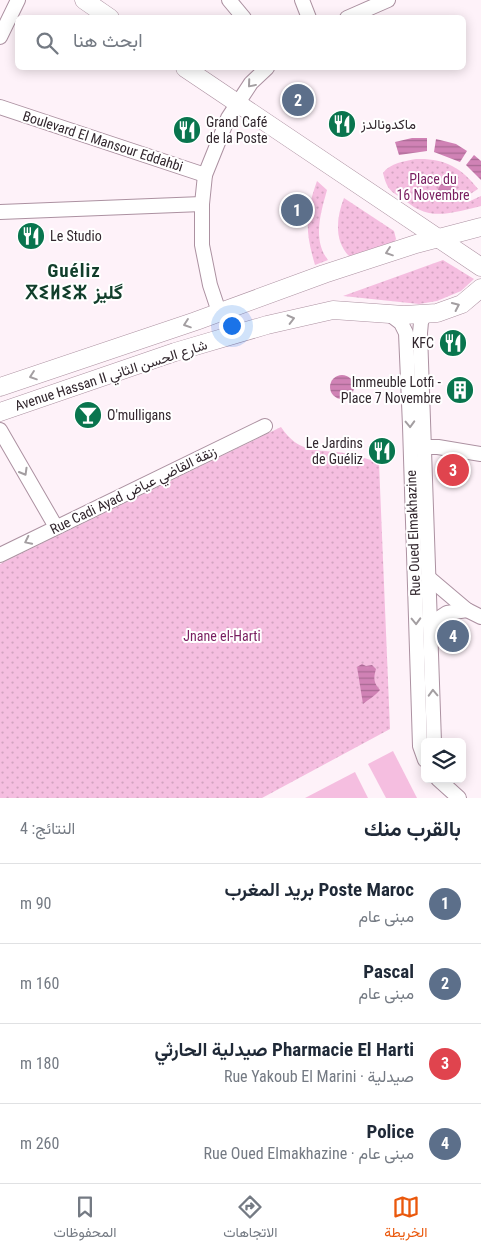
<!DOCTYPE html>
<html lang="ar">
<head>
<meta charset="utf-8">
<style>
	body { margin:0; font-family:"Roboto Condensed",Vazirmatn,"Noto Sans Tifinagh",sans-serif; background:#f2f2f3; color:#1f2937; direction:rtl }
	.controls { position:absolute; right:15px; bottom:15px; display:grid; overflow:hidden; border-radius:8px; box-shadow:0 2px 12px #0003 }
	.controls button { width:45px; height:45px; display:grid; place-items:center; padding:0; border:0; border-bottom:1px solid #e0e1e3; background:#fff; color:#1f2937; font:25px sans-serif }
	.you { position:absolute; left:231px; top:325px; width:18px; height:18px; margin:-12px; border:4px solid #fff; border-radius:50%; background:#1a73e8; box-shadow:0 0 0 8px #1a73e833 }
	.badge { display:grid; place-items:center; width:32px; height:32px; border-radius:50%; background:#ea580c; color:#fff; font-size:16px; font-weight:700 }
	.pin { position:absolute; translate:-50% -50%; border:2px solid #fff; box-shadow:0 1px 5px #0006 }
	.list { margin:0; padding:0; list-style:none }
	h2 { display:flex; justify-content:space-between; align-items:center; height:65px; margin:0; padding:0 20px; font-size:21px }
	h2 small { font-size:16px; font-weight:400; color:#747a83 }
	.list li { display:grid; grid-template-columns:32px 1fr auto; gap:15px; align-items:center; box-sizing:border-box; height:80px; padding:0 20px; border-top:1px solid #e0e1e3 }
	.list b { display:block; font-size:19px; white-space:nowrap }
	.list p { margin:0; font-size:16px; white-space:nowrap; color:#747a83 }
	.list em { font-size:16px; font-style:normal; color:#747a83 }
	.icon { flex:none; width:28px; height:28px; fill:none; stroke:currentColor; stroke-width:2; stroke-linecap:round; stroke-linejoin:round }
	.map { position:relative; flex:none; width:481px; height:798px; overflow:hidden; direction:ltr }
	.search { position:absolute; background:#fff; box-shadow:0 2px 12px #0003; left:15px; right:15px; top:15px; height:55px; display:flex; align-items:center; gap:12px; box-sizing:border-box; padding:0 18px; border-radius:8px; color:#747a83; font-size:19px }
	.sheet { height:385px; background:#fff }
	nav { display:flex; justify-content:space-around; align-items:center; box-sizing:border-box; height:70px; border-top:1px solid #e0e1e3; background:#fff; font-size:14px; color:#747a83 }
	nav a { display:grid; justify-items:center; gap:2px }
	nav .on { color:#ea580c }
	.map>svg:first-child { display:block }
</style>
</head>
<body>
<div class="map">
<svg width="481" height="798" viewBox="0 0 481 798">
	<defs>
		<pattern id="green-dots" width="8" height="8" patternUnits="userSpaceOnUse" patternTransform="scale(1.25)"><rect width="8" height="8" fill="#f5bee0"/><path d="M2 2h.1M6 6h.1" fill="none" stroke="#d2a3c0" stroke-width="1.8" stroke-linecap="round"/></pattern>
		<pattern id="water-rules" width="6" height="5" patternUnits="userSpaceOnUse" patternTransform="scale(1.25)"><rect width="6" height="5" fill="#d082b5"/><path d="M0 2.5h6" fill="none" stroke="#a96a94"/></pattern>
	</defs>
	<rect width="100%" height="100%" fill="#fef2f9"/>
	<g fill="url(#green-dots)">
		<path d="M 416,159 C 444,158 461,167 478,189 L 467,196 L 470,201 L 481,196 L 481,206 C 463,210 438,219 420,210 C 414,208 409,203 403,199 C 390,191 387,189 383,173 C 390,163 405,161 416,159 Z"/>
		<path d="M 317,181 L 327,190 C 321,212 312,240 328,260 L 315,265 C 305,231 305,215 317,181 Z"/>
		<path d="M 344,198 L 394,231 L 396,239 L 394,243 L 350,257 C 334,242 336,218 344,198 Z"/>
		<path d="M 443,260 L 474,279 L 461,291 L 437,301 L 419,304 L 343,296 Z"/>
		<path d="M 281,427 C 299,454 317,449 344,453 C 356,455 368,459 379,463 L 390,729 L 262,798 L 0,798 L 0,564 Z"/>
	</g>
	<g fill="#f5bee0">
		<path d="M 393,751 L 417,798 L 386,798 L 368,764 Z"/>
		<path d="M 355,772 L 368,798 L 305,798 Z"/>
	</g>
	<g fill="url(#water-rules)">
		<path d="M 412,138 L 427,138 L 427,151 L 399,155 L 395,142 Z"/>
		<path d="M 436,139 L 456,144 L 467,151 L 460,162 L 434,152 Z"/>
		<path d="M 474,155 L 481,161 L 481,180 L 466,165 Z"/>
		<circle cx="447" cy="191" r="9"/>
		<circle cx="342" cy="387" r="12"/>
		<path d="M 362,664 L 366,666 L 372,665 L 376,669 C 373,679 374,683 380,690 C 375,696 369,699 363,704 L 357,667 Z"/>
	</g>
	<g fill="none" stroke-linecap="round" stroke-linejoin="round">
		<defs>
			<g id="minor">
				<path d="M 229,0 L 244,18"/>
				<path d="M 302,0 L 309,18"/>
				<path d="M 347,18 L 388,0"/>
				<path d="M 0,37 L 18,0"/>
				<path d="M 0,107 L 205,175"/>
				<path d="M 0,212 L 202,204"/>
				<path d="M 219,312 L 210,285 L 202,245 L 202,204 L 205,175 L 228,118 L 251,83 L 267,68"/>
				<path d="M 388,313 L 401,323 L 406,333 L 410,426 L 420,746 L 425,760"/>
				<path d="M 425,314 L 421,322 L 420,333 L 434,742"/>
				<path d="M 0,430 L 56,527"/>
				<path d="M 415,447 L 438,447 L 481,454"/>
				<path d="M 0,555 L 265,426"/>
				<path d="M 428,577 L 467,610 L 481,617"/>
				<path d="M 430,624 L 447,613 L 467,610"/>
				<path d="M 438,779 L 459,798"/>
			</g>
			<g id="major">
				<path d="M 84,0 L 110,18"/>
				<path d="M 185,68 L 481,267"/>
				<path d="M 0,387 L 196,321 L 324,274 L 416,244 L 481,227"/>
				<path d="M 0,412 L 175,352 L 267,325 L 333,310 L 404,315 L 437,313 L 462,304 L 481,288"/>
			</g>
		</defs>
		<use href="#minor" stroke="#ac91a1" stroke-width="16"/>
		<use href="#major" stroke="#ac91a1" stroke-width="19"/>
		<use href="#minor" stroke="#fff" stroke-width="14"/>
		<use href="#major" stroke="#fff" stroke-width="18"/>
	</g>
	<defs><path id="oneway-chevron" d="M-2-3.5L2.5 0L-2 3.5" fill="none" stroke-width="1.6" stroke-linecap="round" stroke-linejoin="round" transform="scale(1.25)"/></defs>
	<g stroke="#a39ea1">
		<use href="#oneway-chevron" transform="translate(251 84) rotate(130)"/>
		<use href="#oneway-chevron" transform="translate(389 252) rotate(161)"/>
		<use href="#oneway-chevron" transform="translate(456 306) rotate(-25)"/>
		<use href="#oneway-chevron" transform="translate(291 319) rotate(-14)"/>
		<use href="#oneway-chevron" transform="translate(187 324) rotate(161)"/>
		<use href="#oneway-chevron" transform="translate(33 376) rotate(161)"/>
		<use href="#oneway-chevron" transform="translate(410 424) rotate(88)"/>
		<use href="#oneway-chevron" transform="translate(24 472) rotate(60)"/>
		<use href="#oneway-chevron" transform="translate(28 541) rotate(154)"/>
		<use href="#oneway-chevron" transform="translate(416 621) rotate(88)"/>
		<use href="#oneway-chevron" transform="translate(433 693) rotate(-92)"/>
	</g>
	<defs>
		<symbol id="restaurant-disc" viewBox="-11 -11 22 22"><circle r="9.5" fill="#09754e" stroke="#fff"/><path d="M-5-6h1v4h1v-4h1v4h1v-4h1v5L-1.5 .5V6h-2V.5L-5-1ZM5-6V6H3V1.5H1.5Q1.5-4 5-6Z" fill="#fff"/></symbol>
		<symbol id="building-disc" viewBox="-11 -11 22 22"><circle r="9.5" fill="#09754e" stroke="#fff"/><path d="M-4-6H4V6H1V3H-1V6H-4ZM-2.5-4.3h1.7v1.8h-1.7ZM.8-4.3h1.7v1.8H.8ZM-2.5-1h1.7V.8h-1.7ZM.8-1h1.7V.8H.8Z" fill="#fff"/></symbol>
		<symbol id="bar-disc" viewBox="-11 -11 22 22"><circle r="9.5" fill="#09754e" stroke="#fff"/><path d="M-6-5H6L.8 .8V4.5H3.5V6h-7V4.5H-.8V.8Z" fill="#fff"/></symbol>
	</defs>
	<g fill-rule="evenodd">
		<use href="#restaurant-disc" x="326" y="108" width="32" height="32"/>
		<use href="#restaurant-disc" x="171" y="114" width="32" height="32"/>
		<use href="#restaurant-disc" x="15" y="220" width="32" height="32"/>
		<use href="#restaurant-disc" x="437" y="327" width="32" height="32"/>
		<use href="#building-disc" x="444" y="374" width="32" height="32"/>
		<use href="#bar-disc" x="72" y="399" width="32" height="32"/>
		<use href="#restaurant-disc" x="366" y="435" width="32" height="32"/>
	</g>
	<g text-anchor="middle" stroke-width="4" stroke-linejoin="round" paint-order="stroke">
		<g font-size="14" fill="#32272e" stroke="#fff" text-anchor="start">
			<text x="206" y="127">Grand Café<tspan x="206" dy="16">de la Poste</tspan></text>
			<text x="361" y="129">ماكدونالدز</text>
			<text x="50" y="241">Le Studio</text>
			<text x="434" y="348" text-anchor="end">KFC</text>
			<text x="441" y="387" text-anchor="end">Immeuble Lotfi -<tspan x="441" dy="16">Place 7 Novembre</tspan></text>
			<text x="107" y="420">O'mulligans</text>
			<text x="363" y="448" text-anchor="end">Le Jardins<tspan x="363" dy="16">de Guéliz</tspan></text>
		</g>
		<g font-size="14" fill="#32272e" stroke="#fff">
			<text transform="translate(103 141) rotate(18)" y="5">Boulevard El Mansour Eddahbi</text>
			<text transform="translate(111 375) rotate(-18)" y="5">Avenue Hassan II شارع الحسن الثاني</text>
			<text transform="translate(133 490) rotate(-26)" y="5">Rue Cadi Ayad زنقة القاضي عياض</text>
			<text transform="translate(413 533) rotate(-92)" y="5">Rue Oued Elmakhazine</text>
		</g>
		<g font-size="14" fill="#791e60" stroke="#fff">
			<text x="433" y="184">Place du<tspan x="433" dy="16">16 Novembre</tspan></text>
			<text x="222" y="641">Jnane el-Harti</text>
		</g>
		<g font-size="19" font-weight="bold" letter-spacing="1" fill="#113e2b" stroke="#fff">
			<text x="74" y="277">Guéliz<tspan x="74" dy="22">ⴳⵉⵍⵉⵣ گليز</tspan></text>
		</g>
	</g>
</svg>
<div class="controls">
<button><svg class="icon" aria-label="layers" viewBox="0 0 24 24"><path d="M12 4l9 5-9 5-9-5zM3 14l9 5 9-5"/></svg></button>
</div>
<div class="you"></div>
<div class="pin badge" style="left:297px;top:210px;background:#5c6f8a">1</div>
<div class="pin badge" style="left:298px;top:100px;background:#5c6f8a">2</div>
<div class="pin badge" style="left:453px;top:470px;background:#e0444e">3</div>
<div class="pin badge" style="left:453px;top:636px;background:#5c6f8a">4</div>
<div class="search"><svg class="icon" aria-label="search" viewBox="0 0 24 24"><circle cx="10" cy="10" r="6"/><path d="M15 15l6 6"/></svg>ابحث هنا</div>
</div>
<section class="sheet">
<h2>بالقرب منك<small>النتائج: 4</small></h2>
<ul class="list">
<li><span class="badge" style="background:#5c6f8a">1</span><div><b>Poste Maroc بريد المغرب</b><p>مبنى عام</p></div><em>90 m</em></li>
<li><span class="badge" style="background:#5c6f8a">2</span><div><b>Pascal</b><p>مبنى عام</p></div><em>160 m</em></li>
<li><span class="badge" style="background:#e0444e">3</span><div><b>Pharmacie El Harti صيدلية الحارثي</b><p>صيدلية · Rue Yakoub El Marini</p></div><em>180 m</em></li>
<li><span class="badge" style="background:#5c6f8a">4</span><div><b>Police</b><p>مبنى عام · Rue Oued Elmakhazine</p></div><em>260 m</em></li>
</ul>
</section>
<nav>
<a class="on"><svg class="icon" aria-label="map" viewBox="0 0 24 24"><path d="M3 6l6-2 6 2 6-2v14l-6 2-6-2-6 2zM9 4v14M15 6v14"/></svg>الخريطة</a>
<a><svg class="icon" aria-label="directions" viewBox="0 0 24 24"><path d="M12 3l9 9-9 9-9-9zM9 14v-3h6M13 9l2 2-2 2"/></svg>الاتجاهات</a>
<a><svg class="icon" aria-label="saved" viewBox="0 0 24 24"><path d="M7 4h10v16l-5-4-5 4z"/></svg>المحفوظات</a>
</nav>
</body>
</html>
